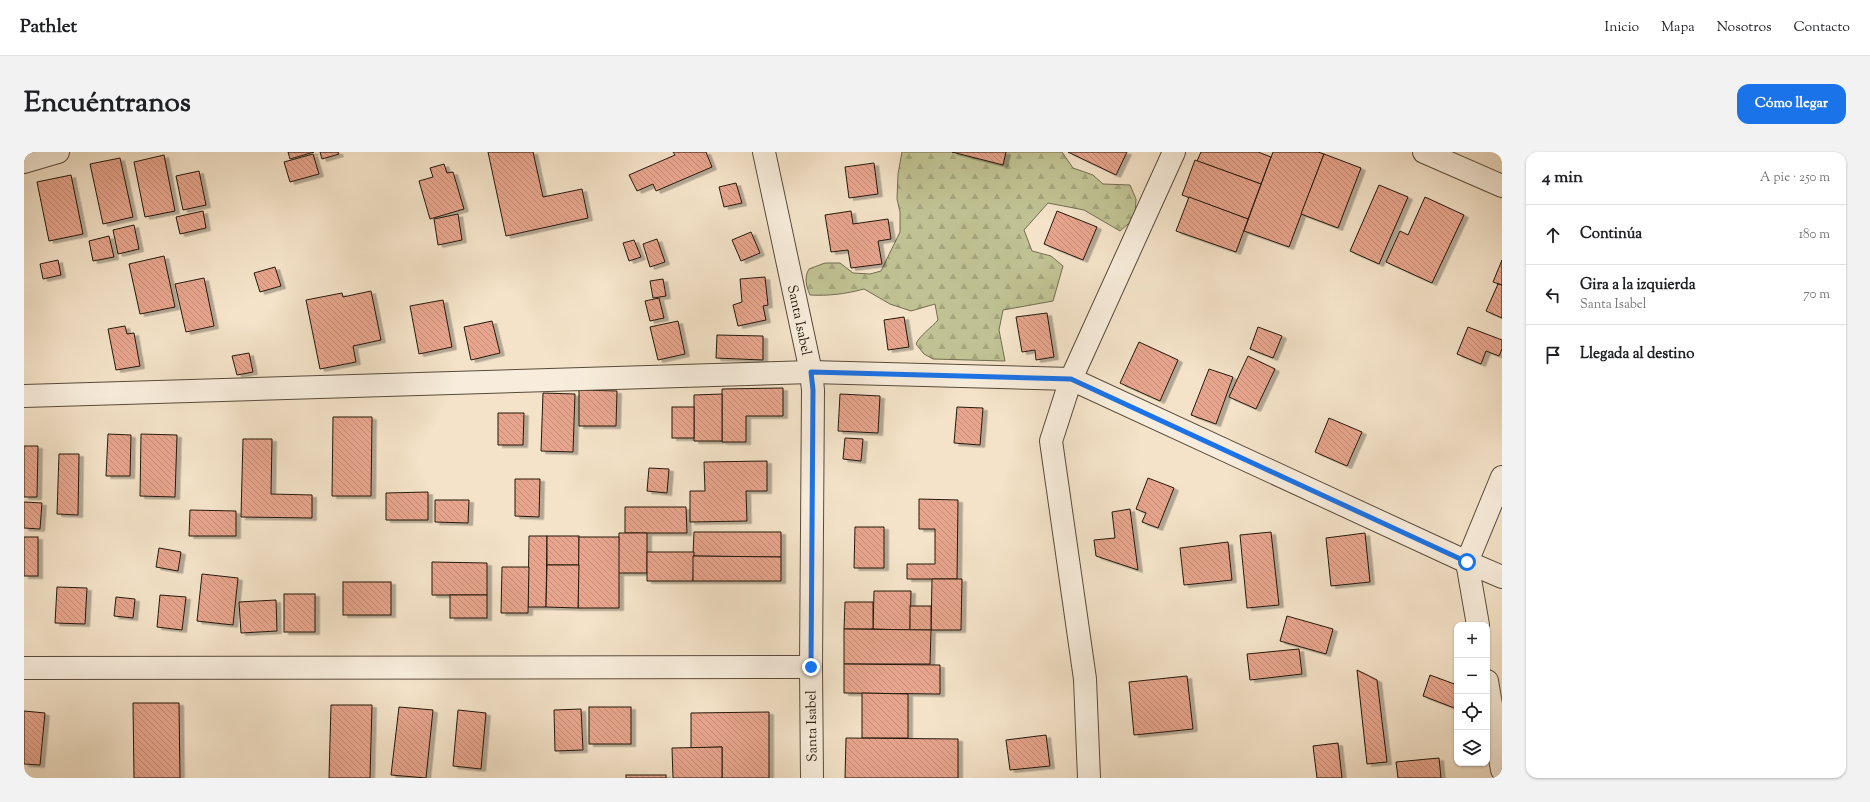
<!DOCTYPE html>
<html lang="es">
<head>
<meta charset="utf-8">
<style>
	body { margin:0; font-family:"Sorts Mill Goudy",serif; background:#f2f2f2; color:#202124 }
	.controls { position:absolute; right:12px; bottom:12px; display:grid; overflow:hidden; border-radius:8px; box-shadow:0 1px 3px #0004 }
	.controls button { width:36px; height:36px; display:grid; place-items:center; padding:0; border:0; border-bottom:1px solid #e0e0e0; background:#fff; color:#202124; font:20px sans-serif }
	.stop { position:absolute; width:12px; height:12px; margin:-9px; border:3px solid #1a73e8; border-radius:50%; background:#fff }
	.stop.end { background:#1a73e8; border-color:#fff; box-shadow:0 1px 4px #0008 }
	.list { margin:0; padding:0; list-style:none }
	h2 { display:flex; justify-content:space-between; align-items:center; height:52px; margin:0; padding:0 16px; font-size:17px }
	h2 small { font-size:13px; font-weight:400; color:#757577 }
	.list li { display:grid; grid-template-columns:26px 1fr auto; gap:12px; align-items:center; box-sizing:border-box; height:60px; padding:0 16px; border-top:1px solid #e0e0e0 }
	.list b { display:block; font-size:15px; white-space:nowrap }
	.list p { margin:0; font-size:13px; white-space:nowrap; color:#757577 }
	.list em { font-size:13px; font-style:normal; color:#757577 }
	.icon { flex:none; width:22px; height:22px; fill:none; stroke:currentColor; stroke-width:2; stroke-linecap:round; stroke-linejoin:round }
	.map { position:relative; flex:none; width:1478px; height:626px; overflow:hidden; border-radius:12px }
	header { display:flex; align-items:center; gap:24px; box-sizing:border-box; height:56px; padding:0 20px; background:#fff; border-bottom:1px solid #e0e0e0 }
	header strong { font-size:19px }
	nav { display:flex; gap:22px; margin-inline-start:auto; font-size:14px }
	.intro { display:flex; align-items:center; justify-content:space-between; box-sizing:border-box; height:96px; padding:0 24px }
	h1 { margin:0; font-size:28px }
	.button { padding:10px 18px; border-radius:12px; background:#1a73e8; color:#fff; font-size:14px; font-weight:700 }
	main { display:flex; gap:24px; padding:0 24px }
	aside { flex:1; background:#fff; border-radius:12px; box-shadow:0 1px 3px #0004 }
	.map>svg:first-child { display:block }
</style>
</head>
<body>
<header>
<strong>Pathlet</strong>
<nav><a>Inicio</a><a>Mapa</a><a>Nosotros</a><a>Contacto</a></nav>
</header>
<div class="intro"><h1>Encuéntranos</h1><a class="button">Cómo llegar</a></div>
<main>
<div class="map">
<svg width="1478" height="626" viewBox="0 0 1478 626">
	<defs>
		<pattern id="forest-firs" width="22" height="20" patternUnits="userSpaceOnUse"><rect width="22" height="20" fill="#c0c293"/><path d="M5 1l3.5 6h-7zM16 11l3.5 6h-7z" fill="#a5a67e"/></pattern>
		<pattern id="building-back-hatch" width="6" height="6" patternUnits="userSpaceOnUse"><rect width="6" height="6" fill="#e7a58d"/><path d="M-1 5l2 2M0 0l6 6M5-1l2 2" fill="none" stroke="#c68d78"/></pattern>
		<filter id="shadow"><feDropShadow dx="4.5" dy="2.5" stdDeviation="0" flood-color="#0004"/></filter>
	</defs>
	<rect width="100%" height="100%" fill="#f4e3c9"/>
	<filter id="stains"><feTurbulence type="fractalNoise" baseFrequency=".005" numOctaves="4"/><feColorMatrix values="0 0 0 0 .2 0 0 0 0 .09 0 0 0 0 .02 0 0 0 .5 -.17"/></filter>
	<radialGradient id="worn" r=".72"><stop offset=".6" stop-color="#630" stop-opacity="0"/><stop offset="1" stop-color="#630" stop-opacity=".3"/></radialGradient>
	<path fill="url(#forest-firs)" stroke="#726d50" d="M 878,0 L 1038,0 L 1049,16 L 1069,23 L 1079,32 L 1106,33 L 1112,47 L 1111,66 L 1096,79 L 1060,58 L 1024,51 L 1000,78 L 1008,99 L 1027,104 L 1039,114 L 1029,149 L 979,158 L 975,178 L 981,209 L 909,207 L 900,202 L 892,192 C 895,184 908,175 914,168 L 911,152 L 887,159 L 866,152 L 840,137 C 821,142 805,144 786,143 C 782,134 780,125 785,117 L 801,111 L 816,111 L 829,121 L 846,122 L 857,119 L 876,80 L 876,60 L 873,47 L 874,22 Z"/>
	<g fill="url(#building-back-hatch)" stroke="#24180c" filter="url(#shadow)">
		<path d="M 264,0 L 290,0 L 266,7 Z"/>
		<path d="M 296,0 L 314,0 L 315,2 L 298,7 Z"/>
		<path d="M 464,0 L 509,0 L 519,45 L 558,37 L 564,66 L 482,84 Z"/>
		<path d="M 649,0 L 682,0 L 688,15 L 632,39 L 629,32 L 613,39 L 605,23 L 651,3 Z"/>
		<path d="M 928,0 L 982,0 L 979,13 Z"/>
		<path d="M 1044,0 L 1103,0 L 1092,23 Z"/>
		<path d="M 1177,0 L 1234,0 L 1247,5 L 1237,32 L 1173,9 Z"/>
		<path d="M 1249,0 L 1294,0 L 1300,2 L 1265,95 L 1220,79 Z"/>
		<path d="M 289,2 L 295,22 L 266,30 L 260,10 Z"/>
		<path d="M 1300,2 L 1337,16 L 1314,76 L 1277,62 Z"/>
		<path d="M 140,3 L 151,59 L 121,65 L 110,10 Z"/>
		<path d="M 96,6 L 109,65 L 79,72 L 66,12 Z"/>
		<path d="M 1171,8 L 1237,32 L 1224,67 L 1158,43 Z"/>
		<path d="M 850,11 L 854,42 L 825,46 L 821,15 Z"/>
		<path d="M 420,12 L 423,21 L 429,20 L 440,57 L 406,67 L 395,29 L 409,25 L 406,16 Z"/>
		<path d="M 175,19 L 182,53 L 159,58 L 152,24 Z"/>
		<path d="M 47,23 L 59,82 L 25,89 L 13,30 Z"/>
		<path d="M 712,31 L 718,51 L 700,55 L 695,35 Z"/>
		<path d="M 1355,33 L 1384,45 L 1355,112 L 1326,99 Z"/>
		<path d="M 1165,45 L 1224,67 L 1212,100 L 1152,79 Z"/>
		<path d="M 1401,45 L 1440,63 L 1408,131 L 1362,110 L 1376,79 L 1384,83 Z"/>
		<path d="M 179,59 L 182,76 L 156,82 L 152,65 Z"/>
		<path d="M 827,59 L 829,72 L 864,67 L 867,87 L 854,89 L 858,112 L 827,116 L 824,98 L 807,100 L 801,63 Z"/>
		<path d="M 1033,59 L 1073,75 L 1059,108 L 1020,92 Z"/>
		<path d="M 434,62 L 438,88 L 414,93 L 410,67 Z"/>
		<path d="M 110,73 L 115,97 L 94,102 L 89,78 Z"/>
		<path d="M 727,80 L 736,101 L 717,109 L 708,88 Z"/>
		<path d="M 85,84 L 90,105 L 69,109 L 65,89 Z"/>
		<path d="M 633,87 L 641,110 L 626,115 L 619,92 Z"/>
		<path d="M 610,88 L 617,105 L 605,109 L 599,91 Z"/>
		<path d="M 140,104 L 151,155 L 116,162 L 105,112 Z"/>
		<path d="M 34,108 L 37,123 L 19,127 L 16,112 Z"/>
		<path d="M 1478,108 L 1478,133 L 1469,130 Z"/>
		<path d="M 251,115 L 257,134 L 236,140 L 230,121 Z"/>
		<path d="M 741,125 L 744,153 L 739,154 L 742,168 L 714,174 L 709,153 L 718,150 L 716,127 Z"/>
		<path d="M 180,126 L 190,174 L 162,180 L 151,132 Z"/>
		<path d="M 639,127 L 642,144 L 629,146 L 626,129 Z"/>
		<path d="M 1474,132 L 1478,133 L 1478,166 L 1462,159 Z"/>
		<path d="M 347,139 L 357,188 L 329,194 L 332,210 L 296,217 L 282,148 L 318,141 L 319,145 Z"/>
		<path d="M 635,146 L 640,166 L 626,169 L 621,149 Z"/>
		<path d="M 419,148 L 428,195 L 395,202 L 386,154 Z"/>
		<path d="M 1023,161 L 1030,205 L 1012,208 L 1011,198 L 998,200 L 992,165 Z"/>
		<path d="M 880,165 L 885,195 L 864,198 L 860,168 Z"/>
		<path d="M 468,169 L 476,201 L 447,208 L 440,175 Z"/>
		<path d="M 654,169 L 661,202 L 634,208 L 626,175 Z"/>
		<path d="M 101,174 L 103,182 L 110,181 L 116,214 L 92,218 L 84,177 Z"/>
		<path d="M 1234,175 L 1258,184 L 1249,206 L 1226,197 Z"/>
		<path d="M 1444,175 L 1478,188 L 1478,197 L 1475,204 L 1462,199 L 1457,212 L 1433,202 Z"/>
		<path d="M 693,183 L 739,184 L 739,208 L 692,206 Z"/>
		<path d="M 1115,190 L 1154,208 L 1136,249 L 1096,231 Z"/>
		<path d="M 225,201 L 229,220 L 213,223 L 208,204 Z"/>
		<path d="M 1224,204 L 1251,217 L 1232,257 L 1205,245 Z"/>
		<path d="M 1185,217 L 1209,225 L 1192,272 L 1167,263 Z"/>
		<path d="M 759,236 L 759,264 L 722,264 L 722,290 L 698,290 L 698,237 Z"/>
		<path d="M 555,238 L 593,239 L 592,274 L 555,274 Z"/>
		<path d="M 519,241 L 551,242 L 549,300 L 517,299 Z"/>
		<path d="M 698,242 L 698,289 L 670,289 L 670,243 Z"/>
		<path d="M 816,242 L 856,244 L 854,281 L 814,279 Z"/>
		<rect x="648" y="255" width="22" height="31"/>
		<path d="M 933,255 L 959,256 L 956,293 L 930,291 Z"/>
		<path d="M 474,261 L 500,261 L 499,293 L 474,293 Z"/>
		<path d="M 309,265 L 348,265 L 347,344 L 308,344 Z"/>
		<path d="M 1305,266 L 1338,280 L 1323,314 L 1291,300 Z"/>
		<path d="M 84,282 L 107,283 L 106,324 L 82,324 Z"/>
		<path d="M 117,282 L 153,283 L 151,345 L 116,344 Z"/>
		<path d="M 821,286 L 839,287 L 837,309 L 819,307 Z"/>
		<path d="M 219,287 L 248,287 L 247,342 L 288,343 L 288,366 L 217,365 Z"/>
		<path d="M 0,294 L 14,294 L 13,345 L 0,345 Z"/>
		<path d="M 35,302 L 55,302 L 54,363 L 33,362 Z"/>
		<path d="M 743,309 L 743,339 L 722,339 L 723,369 L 666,370 L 666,339 L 681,339 L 680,310 Z"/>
		<path d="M 625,316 L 645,317 L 643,341 L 623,339 Z"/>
		<path d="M 1124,326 L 1150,336 L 1134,376 L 1118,370 L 1122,361 L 1112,357 Z"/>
		<path d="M 491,327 L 516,327 L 515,365 L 491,364 Z"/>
		<path d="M 404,340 L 404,368 L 362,368 L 362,341 Z"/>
		<path d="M 895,347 L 934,348 L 933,427 L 883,427 L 883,412 L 911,412 L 911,377 L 895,377 Z"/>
		<path d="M 411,348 L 445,348 L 444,371 L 411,370 Z"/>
		<path d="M 0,350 L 18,351 L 16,377 L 0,376 Z"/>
		<path d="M 601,355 L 662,355 L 663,381 L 601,381 Z"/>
		<path d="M 1106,357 L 1114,418 L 1072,404 L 1070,388 L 1091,386 L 1088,360 Z"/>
		<path d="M 166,358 L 212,359 L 212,384 L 165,384 Z"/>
		<path d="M 831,375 L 860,375 L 860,416 L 830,416 Z"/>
		<path d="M 670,380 L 757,380 L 757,405 L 669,404 Z"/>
		<path d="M 1247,380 L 1255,453 L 1223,456 L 1216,383 Z"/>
		<path d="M 595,381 L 623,381 L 623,421 L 594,421 Z"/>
		<path d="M 1341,381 L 1346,430 L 1307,434 L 1302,386 Z"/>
		<path d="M 505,384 L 523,384 L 522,455 L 504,455 Z"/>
		<rect x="523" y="384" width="32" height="29"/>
		<rect x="0" y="385" width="14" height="39"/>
		<path d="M 555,385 L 595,385 L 595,456 L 554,456 Z"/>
		<path d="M 1204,390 L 1208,428 L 1160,433 L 1156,396 Z"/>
		<path d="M 135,396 L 157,400 L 154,419 L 132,415 Z"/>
		<path d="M 623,400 L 670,400 L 669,429 L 623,429 Z"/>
		<path d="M 669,404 L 757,405 L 757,429 L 669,429 Z"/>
		<path d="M 408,410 L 463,411 L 463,443 L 408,443 Z"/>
		<path d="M 523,413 L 555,413 L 554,456 L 522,455 Z"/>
		<path d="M 478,415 L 505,415 L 504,461 L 477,461 Z"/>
		<path d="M 178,422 L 214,426 L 209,473 L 173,469 Z"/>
		<path d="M 908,427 L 938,427 L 937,478 L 907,478 Z"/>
		<rect x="319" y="430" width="48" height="33"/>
		<path d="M 33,435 L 63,436 L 61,472 L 31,471 Z"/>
		<path d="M 850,439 L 887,439 L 886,478 L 849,477 Z"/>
		<rect x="260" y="442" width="31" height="38"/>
		<path d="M 136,443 L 162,445 L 158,478 L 133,475 Z"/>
		<rect x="426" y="443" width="37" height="23"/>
		<path d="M 92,445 L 111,447 L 109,466 L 90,464 Z"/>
		<path d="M 252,448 L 253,479 L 217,481 L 215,450 Z"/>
		<path d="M 821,450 L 849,450 L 849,477 L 820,477 Z"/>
		<rect x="886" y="454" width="21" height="24"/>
		<path d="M 1263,464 L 1309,477 L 1302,502 L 1256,489 Z"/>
		<path d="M 820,477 L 907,478 L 906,512 L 820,512 Z"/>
		<path d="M 1275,497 L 1278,522 L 1226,528 L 1223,502 Z"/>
		<path d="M 820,512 L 916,513 L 916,542 L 820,541 Z"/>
		<path d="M 1333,518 L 1353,528 L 1363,610 L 1343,612 Z"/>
		<path d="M 1406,523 L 1433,533 L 1433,557 L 1399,544 Z"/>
		<path d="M 1163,524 L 1169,577 L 1110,583 L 1105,530 Z"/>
		<path d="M 838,541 L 884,542 L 884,586 L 838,586 Z"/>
		<path d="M 109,551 L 155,551 L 156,626 L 110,626 Z"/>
		<path d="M 307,553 L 348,553 L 346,626 L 305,626 Z"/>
		<path d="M 375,555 L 409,558 L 402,626 L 367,623 Z"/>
		<rect x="565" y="555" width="42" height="37"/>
		<path d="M 557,557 L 559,598 L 531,599 L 530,558 Z"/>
		<path d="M 434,558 L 462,561 L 457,617 L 429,614 Z"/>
		<path d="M 0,559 L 21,561 L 16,613 L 0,612 Z"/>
		<path d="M 745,560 L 745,626 L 698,626 L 698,595 L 667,596 L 667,561 Z"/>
		<path d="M 1022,583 L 1026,614 L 986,618 L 982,588 Z"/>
		<path d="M 822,586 L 934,587 L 934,626 L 821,626 Z"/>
		<path d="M 1314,591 L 1318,626 L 1293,626 L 1289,594 Z"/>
		<path d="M 698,595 L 698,626 L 649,626 L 648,596 Z"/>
		<path d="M 1415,606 L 1417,626 L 1374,626 L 1372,610 Z"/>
		<rect x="602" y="623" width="40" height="3"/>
	</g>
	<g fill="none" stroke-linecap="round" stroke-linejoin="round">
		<defs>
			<g id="minor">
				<path d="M 740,0 L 787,220 L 789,238 L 787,515 L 788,626"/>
				<path d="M 1400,0 L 1478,34"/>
				<path d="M 0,10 L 34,0"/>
				<path d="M 0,244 L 787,220 L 1047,227 L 1443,410 L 1478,425"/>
				<path d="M 1454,473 L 1443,410 L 1478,325"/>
				<path d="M 0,516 L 787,515"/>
				<path d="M 1463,529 L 1478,618"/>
				<path d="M 1065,626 L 1061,527 L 1027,289 L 1047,227 L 1150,0"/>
			</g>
		</defs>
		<use href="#minor" stroke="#584b3b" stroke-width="24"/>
		<use href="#minor" stroke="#f8eddc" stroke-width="22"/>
	</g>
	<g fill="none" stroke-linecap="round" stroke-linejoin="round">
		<path stroke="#1a73e8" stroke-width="5" d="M 787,515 L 789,238 L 787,220 L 1047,227 L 1443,410"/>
	</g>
	<g text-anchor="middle" stroke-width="3" stroke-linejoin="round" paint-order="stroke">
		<g font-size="14" fill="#24180c" stroke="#f8eddc">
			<text transform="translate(776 168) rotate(78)" y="5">Santa Isabel</text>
			<text transform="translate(787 574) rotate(-91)" y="5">Santa Isabel</text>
		</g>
	</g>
	<rect width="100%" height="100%" filter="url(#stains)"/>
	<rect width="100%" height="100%" fill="url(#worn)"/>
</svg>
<div class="controls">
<button>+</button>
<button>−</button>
<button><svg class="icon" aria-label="locate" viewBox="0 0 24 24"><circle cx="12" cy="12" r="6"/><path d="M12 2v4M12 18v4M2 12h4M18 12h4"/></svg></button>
<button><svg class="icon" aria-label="layers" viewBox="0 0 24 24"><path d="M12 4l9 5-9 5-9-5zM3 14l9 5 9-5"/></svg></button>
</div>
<div class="stop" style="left:1443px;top:410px"></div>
<div class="stop end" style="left:787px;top:515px"></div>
</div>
<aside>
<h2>4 min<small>A pie · 250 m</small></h2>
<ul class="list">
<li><svg class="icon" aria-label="ahead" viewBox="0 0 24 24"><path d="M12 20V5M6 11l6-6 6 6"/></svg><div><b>Continúa</b></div><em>180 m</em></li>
<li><svg class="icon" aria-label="left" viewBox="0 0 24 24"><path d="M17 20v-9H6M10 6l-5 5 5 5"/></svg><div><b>Gira a la izquierda</b><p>Santa Isabel</p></div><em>70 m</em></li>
<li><svg class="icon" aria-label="arrive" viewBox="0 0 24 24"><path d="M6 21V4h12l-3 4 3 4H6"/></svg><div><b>Llegada al destino</b></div></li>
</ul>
</aside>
</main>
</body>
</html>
